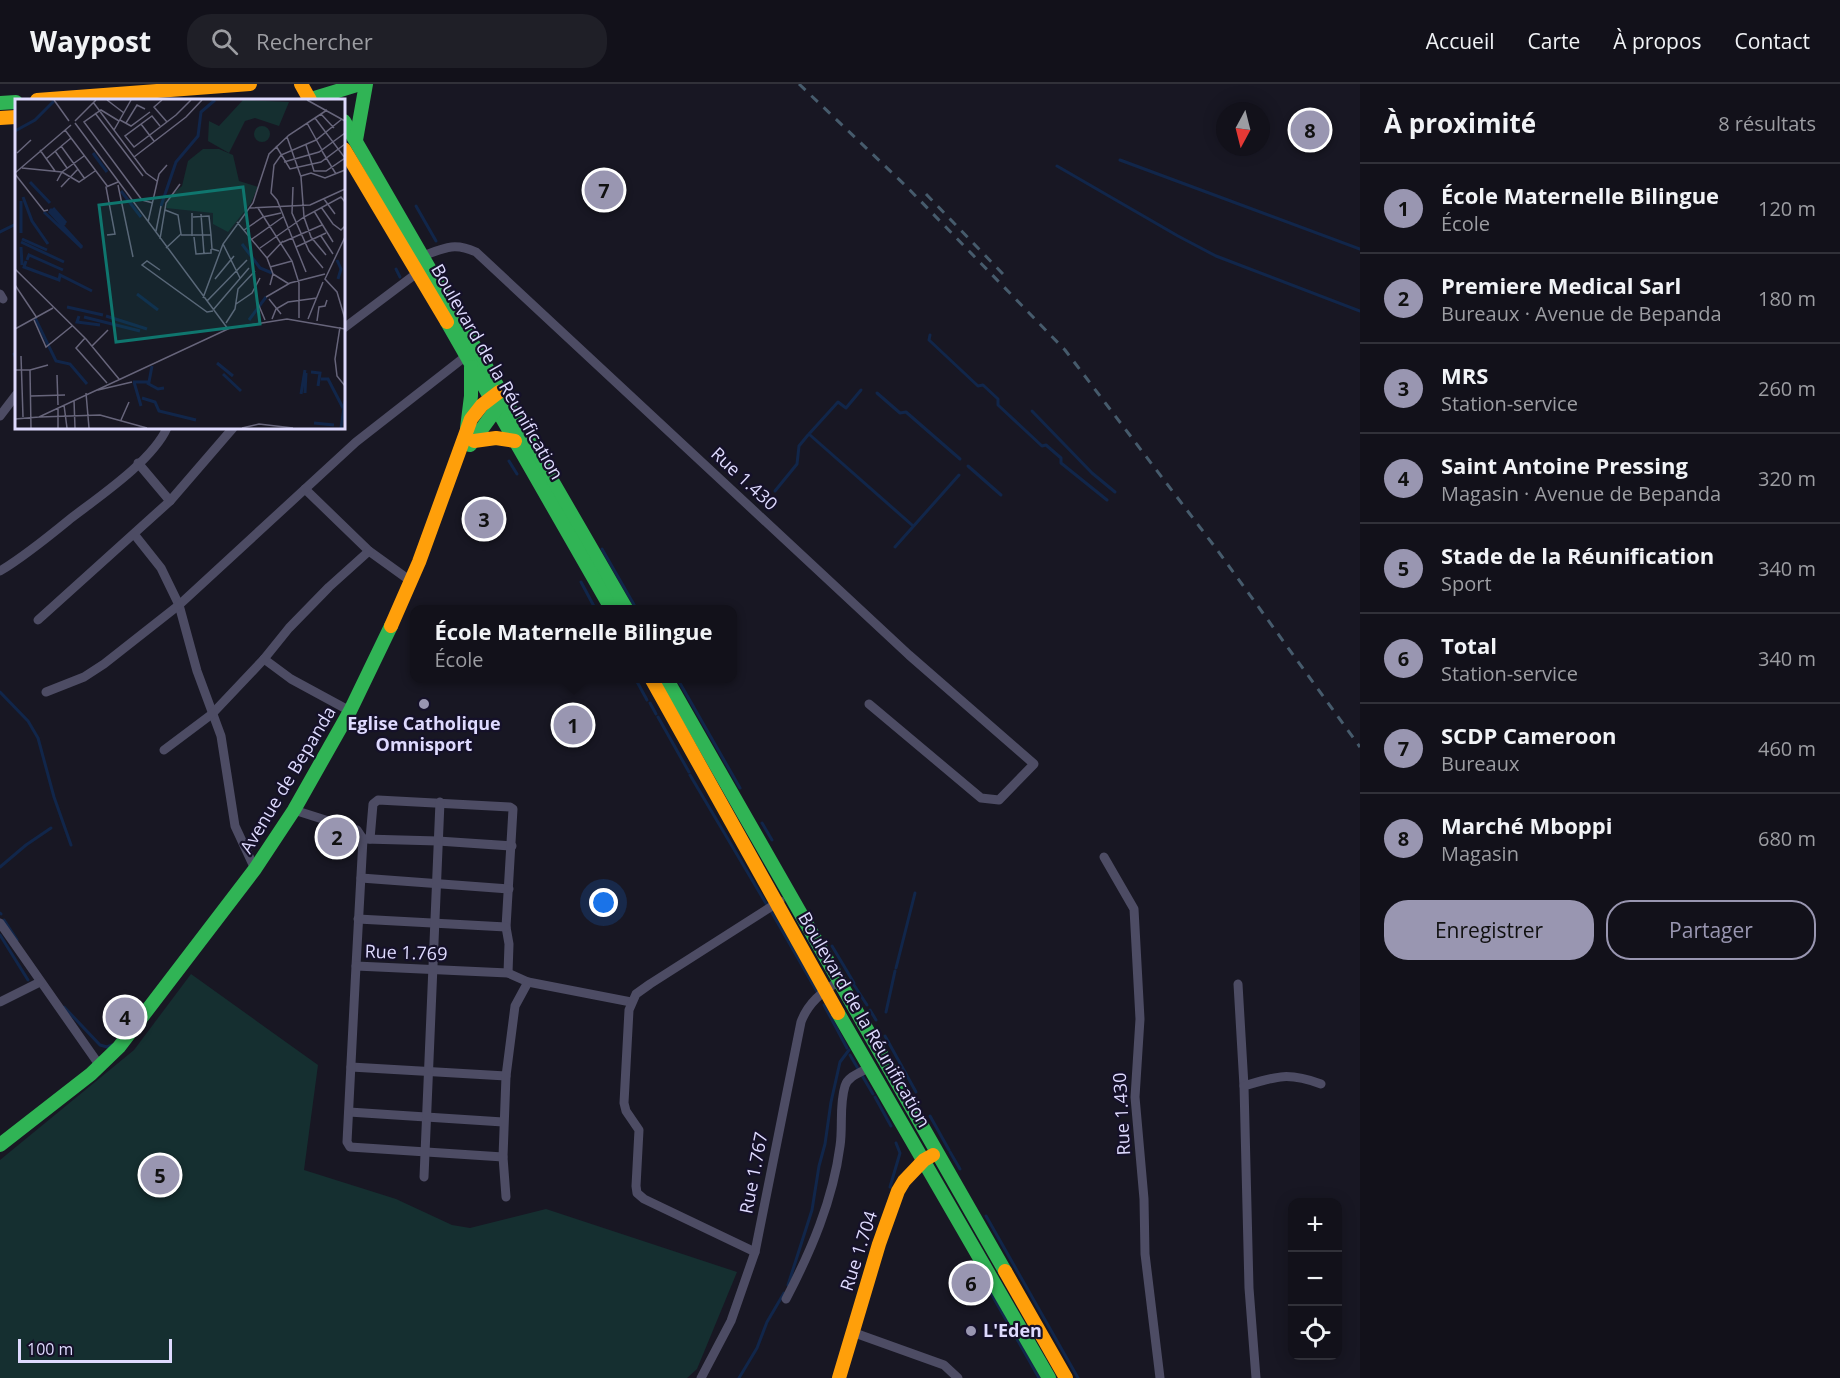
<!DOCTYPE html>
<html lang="fr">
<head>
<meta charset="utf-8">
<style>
	body { margin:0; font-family:"Open Sans",sans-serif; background:#1f1f27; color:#f1f3f6 }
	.controls { position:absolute; right:18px; bottom:18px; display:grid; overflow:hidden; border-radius:12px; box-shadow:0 3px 15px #0003 }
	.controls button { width:54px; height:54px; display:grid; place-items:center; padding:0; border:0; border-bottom:2px solid #313139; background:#12111a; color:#f1f3f6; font:30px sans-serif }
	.compass { position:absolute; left:1216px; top:18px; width:54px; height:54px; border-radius:50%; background:#12111a; box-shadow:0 3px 15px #0003; rotate:187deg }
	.scale { position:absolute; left:18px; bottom:15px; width:154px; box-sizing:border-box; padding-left:6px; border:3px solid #dedafe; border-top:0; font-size:16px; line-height:21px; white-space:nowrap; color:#dedafe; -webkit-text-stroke:4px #151129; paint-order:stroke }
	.you { position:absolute; left:604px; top:819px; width:21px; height:21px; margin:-15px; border:4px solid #fff; border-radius:50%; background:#1a73e8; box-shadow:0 0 0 9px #1a73e833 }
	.badge { display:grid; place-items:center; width:39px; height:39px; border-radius:50%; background:#9996b1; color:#111; font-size:20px; font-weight:700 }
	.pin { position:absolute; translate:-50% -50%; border:3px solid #fff; box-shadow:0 2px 6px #0006 }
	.popup { position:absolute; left:410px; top:521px; width:327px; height:78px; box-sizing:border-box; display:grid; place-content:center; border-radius:12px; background:#12111a; filter:drop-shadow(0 2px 4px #0005); font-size:20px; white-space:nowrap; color:#9c9da2 }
	.popup b { font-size:22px; color:#f1f3f6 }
	.popup::after { content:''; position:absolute; left:50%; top:100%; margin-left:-12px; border:12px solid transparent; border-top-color:#12111a }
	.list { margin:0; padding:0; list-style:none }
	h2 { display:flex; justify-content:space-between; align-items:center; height:78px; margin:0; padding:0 24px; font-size:26px }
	h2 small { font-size:20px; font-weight:400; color:#9c9da2 }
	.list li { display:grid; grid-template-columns:39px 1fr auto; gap:18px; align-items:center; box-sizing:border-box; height:90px; padding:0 24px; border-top:2px solid #313139 }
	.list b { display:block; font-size:22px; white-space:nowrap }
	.list p { margin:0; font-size:20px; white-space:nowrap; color:#9c9da2 }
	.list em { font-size:20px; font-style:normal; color:#9c9da2 }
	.actions { display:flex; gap:12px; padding:18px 24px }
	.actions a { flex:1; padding:14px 0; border:2px solid #9996b1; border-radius:24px; text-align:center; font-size:21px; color:#9996b1 }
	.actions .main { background:#9996b1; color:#111 }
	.icon { flex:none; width:33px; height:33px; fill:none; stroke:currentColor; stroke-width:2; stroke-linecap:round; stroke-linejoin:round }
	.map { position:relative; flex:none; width:1360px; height:1294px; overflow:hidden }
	header { display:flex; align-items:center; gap:36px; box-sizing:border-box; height:84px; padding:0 30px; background:#12111a; border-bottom:2px solid #313139 }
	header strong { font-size:28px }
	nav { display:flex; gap:33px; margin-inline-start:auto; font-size:21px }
	.search { width:420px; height:54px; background:#1f1f27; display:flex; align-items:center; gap:15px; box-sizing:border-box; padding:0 21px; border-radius:24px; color:#9c9da2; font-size:22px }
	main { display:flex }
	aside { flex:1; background:#12111a }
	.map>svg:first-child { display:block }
</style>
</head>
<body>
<header>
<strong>Waypost</strong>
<div class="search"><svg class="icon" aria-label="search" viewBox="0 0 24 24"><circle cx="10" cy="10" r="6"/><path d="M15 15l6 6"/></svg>Rechercher</div>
<nav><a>Accueil</a><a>Carte</a><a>À propos</a><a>Contact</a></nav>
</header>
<main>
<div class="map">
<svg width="1360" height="1294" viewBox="0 0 1360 1294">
	<rect width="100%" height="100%" fill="#181723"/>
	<path fill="#152f30" d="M 191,890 L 318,981 L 304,1086 L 396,1115 L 452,1141 L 470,1144 L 546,1125 L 737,1188 L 697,1285 L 687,1294 L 0,1294 L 0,1076 L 134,966 Z"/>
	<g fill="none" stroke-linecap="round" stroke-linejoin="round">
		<g stroke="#11264a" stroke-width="3">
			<path d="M 1120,76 L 1360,165"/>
			<path d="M 1057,82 L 1178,152 L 1216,172 L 1360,227"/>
			<path d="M 416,122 L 436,157"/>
			<path d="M 0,148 L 16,140"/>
			<path d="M 396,185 L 400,193"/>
			<path d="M 930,251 L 929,256 L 978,302 L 983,301 L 998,315 L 998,321 L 1042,362 L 1046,361 L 1061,374 L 1061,379 L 1107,416"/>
			<path d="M 14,270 L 16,275"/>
			<path d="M 877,309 L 900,329 L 906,328 L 960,375"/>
			<path d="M 1032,327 L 1092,389 L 1115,408"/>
			<path d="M 809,350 L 838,318 L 846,324 L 861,306"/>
			<path d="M 810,351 L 912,441"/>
			<path d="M 509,377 L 517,390"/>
			<path d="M 968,382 L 1001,411"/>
			<path d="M 775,407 L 797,380 L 799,362 L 808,351"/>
			<path d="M 895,463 L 959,391"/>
			<path d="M 602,465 L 637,526"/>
			<path d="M 581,498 L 596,526"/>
			<path d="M 635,594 L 647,616"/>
			<path d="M 677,594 L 740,704"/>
			<path d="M 0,608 L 28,637 L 38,654 L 54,713 L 71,761"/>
			<path d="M 650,619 L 656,630"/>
			<path d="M 658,633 L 689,688"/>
			<path d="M 690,691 L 767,821"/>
			<path d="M 762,739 L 772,756"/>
			<path d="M 0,783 L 26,761 L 51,744"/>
			<path d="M 771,827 L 819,911"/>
			<path d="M 0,829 L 1,830"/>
			<path d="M 4,836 L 17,856"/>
			<path d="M 0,851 L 28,896"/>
			<path d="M 832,862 L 854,899"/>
			<path d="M 896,884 L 915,809"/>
			<path d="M 854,901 L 867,921"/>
			<path d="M 824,921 L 847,964"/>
			<path d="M 64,923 L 100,961 L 107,963 L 112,961"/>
			<path d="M 870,926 L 876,936"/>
			<path d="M 886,928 L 895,887"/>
			<path d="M 885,952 L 916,1008"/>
			<path d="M 850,971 L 873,1010"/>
			<path d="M 875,1013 L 891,1042"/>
			<path d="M 930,1032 L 949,1066"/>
			<path d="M 950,1068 L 960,1085"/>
			<path d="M 890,1103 L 900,1069 L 896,1059"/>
			<path d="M 986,1132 L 1078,1294"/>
			<path d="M 788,1201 L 812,1126 L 819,1082 L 825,1060 L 831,1018 L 840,978 L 849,966"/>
			<path d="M 987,1202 L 1039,1294"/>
			<path d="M 739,1294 L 757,1264 L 767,1238 L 784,1209"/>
		</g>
		<g stroke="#4d4c64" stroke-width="9">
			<path d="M 423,172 C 444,164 454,158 476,168 L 909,571 L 1034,680 L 999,716 L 981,714 L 869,620"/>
			<path d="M 0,210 L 3,215"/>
			<path d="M 344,244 L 421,186"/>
			<path d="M 0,332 L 16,311"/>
			<path d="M 138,379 L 170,417"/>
			<path d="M 305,405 L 369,467 L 412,498"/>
			<path d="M 134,450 L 161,484 L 179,521 L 197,587 L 221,652 L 235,742 L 255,785"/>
			<path d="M 0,487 C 25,472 48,453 70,435 C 100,412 152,377 167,344"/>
			<path d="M 38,536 L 170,417 L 233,344"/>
			<path d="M 264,575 L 291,595 L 350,627"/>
			<path d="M 46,608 L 84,593 L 104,580 L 179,521 L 356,358 L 466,272"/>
			<path d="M 164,666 L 212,630 L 264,575 L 289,544 L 329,503 L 369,467"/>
			<path d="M 294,726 L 357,746 L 363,755 L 356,882"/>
			<path d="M 365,755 L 438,757 L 512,762"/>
			<path d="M 370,755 L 373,720 L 378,716 L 510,723 L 513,725 L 506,843 L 509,860 L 508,889"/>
			<path d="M 1104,773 L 1134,825 L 1140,935 L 1135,1013 L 1144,1115 L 1145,1170 L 1160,1294"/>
			<path d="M 361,794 L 509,805"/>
			<path d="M 358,835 L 506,843"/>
			<path d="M 0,839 L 100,982"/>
			<path d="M 1238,900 L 1244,1002"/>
			<path d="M 0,918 L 40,898"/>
			<path d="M 351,983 L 506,992"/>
			<path d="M 349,1028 L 503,1038"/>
			<path d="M 503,1073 L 350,1063 L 347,1058 L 356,882 L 508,889 L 528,898 L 631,918"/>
			<path d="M 424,1093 L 440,718"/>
			<path d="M 506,1113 L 503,1073 L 506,992 L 515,922 L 528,898"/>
			<path d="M 755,1168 L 644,1115 L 637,1109 L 636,1102 L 639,1046 L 626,1027 L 624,1019 L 629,926 L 636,910 L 650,900 L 780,817"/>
			<path d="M 786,1215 C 811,1167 833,1116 840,1062 C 843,1043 839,1021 845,1002 C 848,992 862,988 870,983"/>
			<path d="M 852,1248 L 944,1281 L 958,1294"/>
			<path d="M 701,1294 L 731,1237 L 755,1168 L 801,938 C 808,919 822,908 839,897"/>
			<path d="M 1256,1294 L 1249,1204 L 1244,1002 C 1277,992 1288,988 1321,1000"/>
		</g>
		<g stroke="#30b455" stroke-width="14">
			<path d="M 308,16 L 360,0"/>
			<path d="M 0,19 L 16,18"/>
			<path d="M 344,37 L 627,526"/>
			<path d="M 356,56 L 366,0"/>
			<path d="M 447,238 L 612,526"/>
			<path d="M 467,344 L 471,312 L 471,283"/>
			<path d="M 470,361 L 497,324 L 505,318"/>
			<path d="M 666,594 L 1005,1187"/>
			<path d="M 838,929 L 1049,1294"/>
			<path d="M 0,1061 L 91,990 L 119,963 L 255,785 L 294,726 L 350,627 L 391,542"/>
		</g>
		<g stroke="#ff9f0a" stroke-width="14">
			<path d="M 301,0 L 310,16"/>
			<path d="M 37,16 L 250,0"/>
			<path d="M 0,34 L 16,33"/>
			<path d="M 344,65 L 447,238"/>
			<path d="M 474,357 L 496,354 L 515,357"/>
			<path d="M 391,542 L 419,478 L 471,335 L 482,321 L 499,308"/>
			<path d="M 651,594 L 838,929"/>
			<path d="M 1005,1187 L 1066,1294"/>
			<path d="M 839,1294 L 879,1160 L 898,1107 L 904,1097 L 924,1076 L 933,1071"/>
		</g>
		<g stroke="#465b6c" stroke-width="3" stroke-dasharray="9 8" stroke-linecap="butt">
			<path d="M 799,0 L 906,102 L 1065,266 L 1215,463 L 1360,663"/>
			<path d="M 926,110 L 1003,190"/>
		</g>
	</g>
	<g fill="#9996b1" stroke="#151129" stroke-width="2">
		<circle cx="424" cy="620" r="6"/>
		<circle cx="971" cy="1247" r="6"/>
	</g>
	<g text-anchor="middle" stroke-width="4.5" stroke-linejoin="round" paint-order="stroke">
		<g font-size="18" fill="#dedafe" stroke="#151129">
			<text transform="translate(497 288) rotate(60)" y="6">Boulevard de la Réunification</text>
			<text transform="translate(744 395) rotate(43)" y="6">Rue 1.430</text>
			<text transform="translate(288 696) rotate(-59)" y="6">Avenue de Bepanda</text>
			<text transform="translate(406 869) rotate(2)" y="6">Rue 1.769</text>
			<text transform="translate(864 936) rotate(60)" y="6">Boulevard de la Réunification</text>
			<text transform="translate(1122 1030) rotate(-93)" y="6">Rue 1.430</text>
			<text transform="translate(754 1089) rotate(-79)" y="6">Rue 1.767</text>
			<text transform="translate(859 1167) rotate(-72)" y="6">Rue 1.704</text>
		</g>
		<g font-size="18" font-weight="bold" fill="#dedafe" stroke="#151129">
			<text x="424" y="646">Eglise Catholique<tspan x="424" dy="21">Omnisport</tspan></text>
			<text x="983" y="1253" text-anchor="start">L'Eden</text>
		</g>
	</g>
	<g transform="translate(15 15)">
		<rect width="330" height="330" fill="#181723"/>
		<path d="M 228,1 L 274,3 L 264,27 L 240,19 L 230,22 L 214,54 L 193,42 L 194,22 L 204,27 Z" fill="#152f30"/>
		<path d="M239 35a8 8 0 1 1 16 0a8 8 0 1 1-16 0ZM 188,50 L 204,50 L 218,56 L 224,82 L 243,88 L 236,104 L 213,133 L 198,125 L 198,114 L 151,109 L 154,98 L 167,87 L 173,62 Z" fill="#152f30"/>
		<path fill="none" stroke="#11264a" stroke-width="3" d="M 0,32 L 20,21 L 39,2M 78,54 L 92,73M 15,83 L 35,104M 106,92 L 126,118M 8,98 L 17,122 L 33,145M 6,102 L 6,134M 146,107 L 161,63 L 183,37 L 186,13 L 200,1M 38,109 L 51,124M 35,110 L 50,126M 34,112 L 67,148M 29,113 L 67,149M 7,140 L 32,151M 6,143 L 49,163M 227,145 L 245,169 L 257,174M 6,148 L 7,166M 12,161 L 14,156 L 48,171M 322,161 L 326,170 L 323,180M 11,162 L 9,168 L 44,181 L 45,176 L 77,192M 122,195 L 143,211M 52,208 L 88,216M 64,217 L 62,223 L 85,226M 91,217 L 132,230M 69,218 L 125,232M 20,219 L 41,262 L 55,265 L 72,285M 234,221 L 251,198M 202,264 L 218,277M 296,273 L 305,274 L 303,287M 208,275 L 226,292M 306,280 L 313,280 L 328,309M 118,283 L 134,283 L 137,267M 119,283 L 126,307M 132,284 L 143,290 L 149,289M 290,294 L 291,274M 286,295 L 290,271M 127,299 L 140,303 L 144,312 L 181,321M 299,324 L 319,326M 326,329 L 330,302"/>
		<path fill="none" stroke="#67657b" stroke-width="1.5" d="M 39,1 L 54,22M 92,1 L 109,14M 147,1 L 139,8 L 152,23M 292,1 L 330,22M 78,3 L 131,74 L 142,82M 80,14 L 128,77M 306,15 L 319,29M 105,21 L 116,27 L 135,13M 60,22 L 81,1M 104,22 L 86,11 L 69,23 L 127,101 L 138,104M 60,24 L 213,230M 111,24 L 122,6 L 130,10M 292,24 L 307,51M 126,25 L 139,42M 145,27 L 137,17 L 110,37 L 119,48 L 161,16 L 176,1M 50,31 L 93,88M 99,31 L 116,1M 291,46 L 299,72 L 311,72 L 330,59 L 300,19M 46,47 L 70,80M 261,47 L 275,70 L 306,63 L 330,45M 25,51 L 40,72M 40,52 L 52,69M 307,52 L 321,75M 2,54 L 16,41M 119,58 L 171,18 L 187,1M 31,60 L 56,39M 269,63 L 304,53 L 330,34M 7,69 L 47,73 L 64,83 L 80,72M 0,74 L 56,26M 0,75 L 29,112 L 33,111M 286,77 L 296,74 L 310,79 L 330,71M 42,82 L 47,73 L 69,57M 103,86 L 118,158M 46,88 L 63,70M 278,88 L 277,114 L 294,152 L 308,169M 309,100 L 320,115M 306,108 L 318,125 L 326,131 L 330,127M 234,109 L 295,106 L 330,90M 243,109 L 277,162 L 284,184 L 284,219M 150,111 L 163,116 L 166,135 L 151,149M 299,112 L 318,143M 177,114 L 177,137M 186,115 L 189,155M 133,123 L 144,75 L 152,66M 222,123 L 252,159 L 258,175 L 255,186M 229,131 L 248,118 L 266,114M 141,132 L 146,107M 92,136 L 100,135 L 91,88 L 103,83M 166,136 L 196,136 L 194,117 L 178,118M 196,136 L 197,150 L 204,152M 306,137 L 318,155M 179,138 L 181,155 L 196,154 L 196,150M 330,138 L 310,180 L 322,193 L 330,220M 145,140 L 151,104 L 165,85M 237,140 L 268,118M 268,143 L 307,126M 208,145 L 225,179M 281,148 L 311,134M 245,149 L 289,118 L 286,78 L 272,38M 311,156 L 296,138 L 289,118 L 326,98 L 330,103M 252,159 L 268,142M 255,168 L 277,162M 0,170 L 71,240 L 104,280M 145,171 L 132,162 L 127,166 L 192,213 L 198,212M 291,173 L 262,101 L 256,94 L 259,66 L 266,56 L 301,41 L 327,20M 258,175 L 274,185M 200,180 L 219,157M 0,186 L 22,219M 251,198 L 275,184 L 310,175M 188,199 L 208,145 L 238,104 L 254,55 L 274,36 L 312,11M 254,200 L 266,215M 192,202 L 232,161M 242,202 L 250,221M 221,205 L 237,194 L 245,179M 198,211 L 234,169M 257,220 L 261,210 L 273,203 L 302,199M 293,220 L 308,183M 19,221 L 31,248 L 57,227M 302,222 L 304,208 L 310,207 L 312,201M 211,224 L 220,210 L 223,190 L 240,172M 325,228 L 320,260 L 322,277 L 330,287M 0,230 L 38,209M 70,239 L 61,249 L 92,284M 77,247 L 93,231M 6,257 L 8,318M 0,271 L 15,271 L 16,329M 15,271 L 33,266M 42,276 L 43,306M 83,291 L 117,283M 71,294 L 74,329M 16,297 L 50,296M 59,301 L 60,329M 49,306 L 52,329M 43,309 L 43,329M 25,318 L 85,316 L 132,329M 0,320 L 24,318 L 215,229 L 272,220 L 330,230M 106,321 L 114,303M 227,329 L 244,325 L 278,329"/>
		<path fill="#0f766e" fill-opacity="0.15" stroke="#0f766e" stroke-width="3" d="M 228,88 L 245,225 L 101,243 L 84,106 Z"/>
		<rect width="330" height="330" fill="none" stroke="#dedafe" stroke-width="3"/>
	</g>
</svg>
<div class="controls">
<button>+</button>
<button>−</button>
<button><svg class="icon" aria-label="locate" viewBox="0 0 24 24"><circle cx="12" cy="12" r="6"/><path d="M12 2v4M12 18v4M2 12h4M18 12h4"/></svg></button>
</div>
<svg class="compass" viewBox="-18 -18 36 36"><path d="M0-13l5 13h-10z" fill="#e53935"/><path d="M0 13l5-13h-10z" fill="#9c9da2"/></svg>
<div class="scale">100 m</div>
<div class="you"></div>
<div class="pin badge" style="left:573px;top:641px">1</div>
<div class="popup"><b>École Maternelle Bilingue</b>École</div>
<div class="pin badge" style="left:337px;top:753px">2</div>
<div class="pin badge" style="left:484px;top:435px">3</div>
<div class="pin badge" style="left:125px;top:933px">4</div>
<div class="pin badge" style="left:160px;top:1091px">5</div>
<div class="pin badge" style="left:971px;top:1199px">6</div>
<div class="pin badge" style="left:604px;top:106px">7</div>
<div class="pin badge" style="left:1310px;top:46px">8</div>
</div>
<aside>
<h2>À proximité<small>8 résultats</small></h2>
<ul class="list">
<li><span class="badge">1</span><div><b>École Maternelle Bilingue</b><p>École</p></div><em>120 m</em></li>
<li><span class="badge">2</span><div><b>Premiere Medical Sarl</b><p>Bureaux · Avenue de Bepanda</p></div><em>180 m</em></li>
<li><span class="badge">3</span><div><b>MRS</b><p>Station-service</p></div><em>260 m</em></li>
<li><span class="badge">4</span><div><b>Saint Antoine Pressing</b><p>Magasin · Avenue de Bepanda</p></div><em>320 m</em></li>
<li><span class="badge">5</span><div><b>Stade de la Réunification</b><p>Sport</p></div><em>340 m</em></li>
<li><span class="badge">6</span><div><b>Total</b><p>Station-service</p></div><em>340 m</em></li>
<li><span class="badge">7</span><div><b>SCDP Cameroon</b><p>Bureaux</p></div><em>460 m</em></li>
<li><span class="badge">8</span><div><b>Marché Mboppi</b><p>Magasin</p></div><em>680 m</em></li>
</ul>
<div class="actions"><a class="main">Enregistrer</a><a>Partager</a></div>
</aside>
</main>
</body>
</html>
